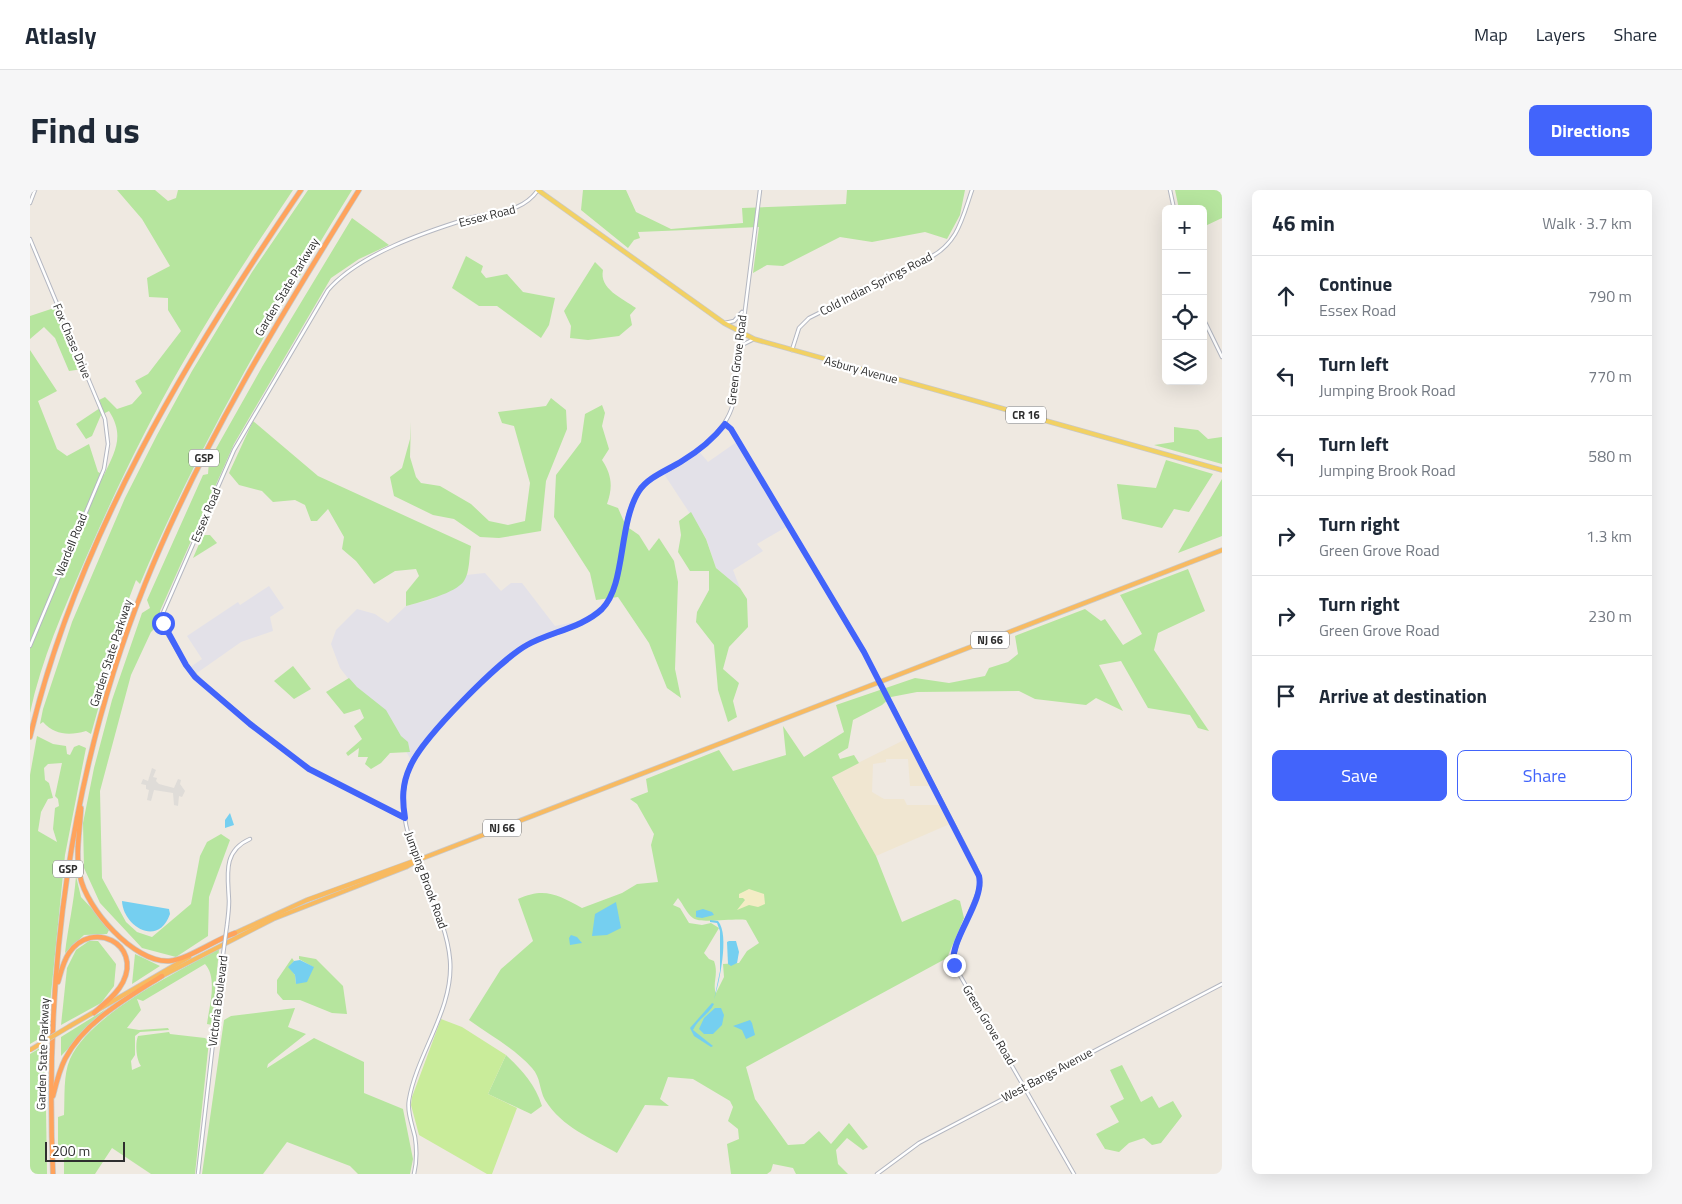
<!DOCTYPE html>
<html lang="en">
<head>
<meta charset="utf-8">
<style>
	body { margin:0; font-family:"Titillium Web",sans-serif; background:#f6f6f7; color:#1f2937 }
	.controls { position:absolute; right:15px; top:15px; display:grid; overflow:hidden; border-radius:8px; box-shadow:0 5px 20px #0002 }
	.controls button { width:45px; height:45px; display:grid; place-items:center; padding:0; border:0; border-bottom:1px solid #e0e1e3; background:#fff; color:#1f2937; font:25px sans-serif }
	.scale { position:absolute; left:15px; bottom:12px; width:80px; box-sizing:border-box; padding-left:5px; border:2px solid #2e2e2e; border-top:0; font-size:14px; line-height:18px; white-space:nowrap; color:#2e2e2e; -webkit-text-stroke:4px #fff; paint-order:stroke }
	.stop { position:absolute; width:15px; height:15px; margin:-11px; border:4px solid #4264fb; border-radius:50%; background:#fff }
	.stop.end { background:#4264fb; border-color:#fff; box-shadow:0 1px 5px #0008 }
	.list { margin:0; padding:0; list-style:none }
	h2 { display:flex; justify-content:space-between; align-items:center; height:65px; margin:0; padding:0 20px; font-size:21px }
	h2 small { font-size:16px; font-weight:400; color:#747a83 }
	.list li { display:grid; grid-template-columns:32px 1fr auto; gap:15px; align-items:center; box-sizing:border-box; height:80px; padding:0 20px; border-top:1px solid #e0e1e3 }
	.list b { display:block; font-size:19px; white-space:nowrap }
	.list p { margin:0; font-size:16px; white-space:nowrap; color:#747a83 }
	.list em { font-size:16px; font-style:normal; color:#747a83 }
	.actions { display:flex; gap:10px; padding:15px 20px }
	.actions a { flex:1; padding:11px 0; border:1px solid #4264fb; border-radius:8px; text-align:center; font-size:18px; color:#4264fb }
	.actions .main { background:#4264fb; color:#fff }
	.icon { flex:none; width:28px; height:28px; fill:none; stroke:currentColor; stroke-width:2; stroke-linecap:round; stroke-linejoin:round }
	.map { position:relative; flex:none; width:1192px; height:984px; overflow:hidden; border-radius:8px }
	header { display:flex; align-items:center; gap:30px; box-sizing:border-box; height:70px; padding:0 25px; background:#fff; border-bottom:1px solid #e0e1e3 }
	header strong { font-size:24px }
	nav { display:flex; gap:28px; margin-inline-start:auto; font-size:18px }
	.intro { display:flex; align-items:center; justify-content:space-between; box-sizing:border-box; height:120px; padding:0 30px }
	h1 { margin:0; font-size:35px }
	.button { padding:12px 22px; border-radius:8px; background:#4264fb; color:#fff; font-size:18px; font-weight:700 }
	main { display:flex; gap:30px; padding:0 30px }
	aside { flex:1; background:#fff; border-radius:8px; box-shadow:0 5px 20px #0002 }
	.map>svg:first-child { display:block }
</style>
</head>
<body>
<header>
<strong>Atlasly</strong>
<nav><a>Map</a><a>Layers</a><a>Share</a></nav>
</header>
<div class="intro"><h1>Find us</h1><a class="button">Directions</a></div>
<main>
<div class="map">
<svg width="1192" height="984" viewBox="0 0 1192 984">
	<rect width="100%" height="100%" fill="#efe9e1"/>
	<g fill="#e3e1e8">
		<path d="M 708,251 L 758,336 L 727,354 L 733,361 L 703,380 L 710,398 L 686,378 L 676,348 L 634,284 L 667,259 L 678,272 Z"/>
		<path d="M 455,383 L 471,401 L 481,393 L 492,393 L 525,436 L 555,430 L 492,458 L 467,476 L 395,551 L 381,570 L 352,519 L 324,496 L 310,478 L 301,454 L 306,440 L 327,419 L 345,424 L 358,433 L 376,416 L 402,409 L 433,392 L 436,385 Z"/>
		<path d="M 239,396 L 254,418 L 240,427 L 243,441 L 211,452 L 164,485 L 159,478 L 172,469 L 157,446 L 208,412 L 210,415 Z"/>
	</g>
	<path fill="#f0e6d1" d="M 878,548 L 903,596 L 880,596 L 878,569 L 856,569 L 856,572 L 843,574 L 842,602 L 854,609 L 874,609 L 877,615 L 913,615 L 922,633 L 846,666 L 802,586 Z"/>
	<g fill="#b6e59e" fill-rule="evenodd">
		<path d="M 87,0 L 125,0 L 138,11 L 146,8 L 148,0 L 263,0 C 224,58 185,116 151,176 C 115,238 84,304 55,370 C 34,419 11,470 0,523 L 0,160 L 27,201 L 8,211 L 27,259 L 37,266 L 59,254 L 68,282 L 74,285 C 85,261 95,246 79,221 L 71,225 L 62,246 L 56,249 L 46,234 L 70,218 L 67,211 L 75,207 L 87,219 L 102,214 L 112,203 L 105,191 L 118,184 L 151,141 L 138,120 L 138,108 L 119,107 L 117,88 L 140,76 L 112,29 Z"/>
		<path d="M 278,0 L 322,0 C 243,128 168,256 110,394 L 106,390 L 70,485 L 78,484 L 61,544 L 56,541 C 39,546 25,545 13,532 L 10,534 L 13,519 L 42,432 L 95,308 L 127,245 L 162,181 L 222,82 Z"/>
		<path d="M 553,0 L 596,0 L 606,22 L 641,39 L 713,33 L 712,18 L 816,14 L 817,0 L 935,0 L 930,25 L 917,49 L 895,42 L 842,52 L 810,47 L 753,76 L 737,75 L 723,83 L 729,37 L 608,42 L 610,48 L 604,50 L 598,58 L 551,20 Z"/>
		<path d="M 1145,0 L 1192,0 L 1192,28 L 1173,37 L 1173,19 L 1149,19 Z"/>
		<path d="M 322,28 L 359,55 L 329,69 L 301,88 L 204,254 L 130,421 L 130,433 L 121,442 L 101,485 L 70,601 L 72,688 L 96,732 L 107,742 L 122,747 L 161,714 L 170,666 L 177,652 L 191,644 L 200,650 L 179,707 L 178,746 L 146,767 L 112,758 L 70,713 L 54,678 L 53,633 L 64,578 L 82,510 L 112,423 L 120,418 L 117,410 L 173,285 L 178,284 L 179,271 L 232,177 Z"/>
		<path d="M 436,66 L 453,76 L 451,82 L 456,88 L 477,84 L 493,102 L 525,108 L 519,135 L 511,148 L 467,116 L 449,116 L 422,98 Z"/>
		<path d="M 565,72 L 573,80 C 569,99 592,108 606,118 L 600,125 L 602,135 L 589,146 L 558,150 L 540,148 L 541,136 L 534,121 Z"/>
		<path d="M 27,117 L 53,179 L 39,181 L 25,148 L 14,137 L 0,149 L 0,126 Z"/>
		<path d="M 521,208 L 536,220 L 537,239 L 516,291 L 511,341 L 469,348 L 450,347 L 424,329 L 403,325 L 364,306 L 360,287 L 372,278 L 380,249 L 381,232 L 380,267 L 386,287 L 391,293 L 410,296 L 441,314 L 459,331 L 478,335 L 495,331 L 500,293 L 484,236 L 472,233 L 468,222 L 516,216 Z"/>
		<path d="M 572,215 L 575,223 L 572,236 L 579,259 L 572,270 C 582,285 583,297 577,314 L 588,318 L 596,336 L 609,345 L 619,361 L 629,348 L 644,371 L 648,392 L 645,479 L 651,508 L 637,498 L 619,453 L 588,407 L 566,410 L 560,383 L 524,327 L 526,285 L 551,252 L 555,224 Z"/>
		<path d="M 223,231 L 288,286 L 441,356 C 439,366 440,382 434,391 C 426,403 391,412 376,416 L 376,402 L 389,386 L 386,379 L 365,381 L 344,394 L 326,371 L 312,359 L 314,347 L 298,319 L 287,331 L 281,331 L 275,315 L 265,310 L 243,312 L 232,301 L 209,295 L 199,283 Z"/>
		<path d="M 1144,237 L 1168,240 L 1178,249 L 1192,247 L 1192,274 L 1124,255 L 1144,252 Z"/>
		<path d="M 1136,270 L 1183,284 L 1159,322 L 1144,319 L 1132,338 L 1092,329 L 1087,294 L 1126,298 Z"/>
		<path d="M 1192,289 L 1192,346 L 1148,363 Z"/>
		<path d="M 661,322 L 676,349 L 686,378 L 710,398 L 717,409 L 718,437 L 699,457 L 693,479 L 709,493 L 703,511 L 707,527 L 698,532 L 688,500 L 684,455 L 666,432 L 667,422 L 679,400 L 679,381 L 660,381 L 648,362 L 651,345 L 649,331 Z"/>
		<path d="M 173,345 L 180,345 L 187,353 L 163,368 Z"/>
		<path d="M 1158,379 L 1175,421 L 1128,443 L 1124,460 L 1179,541 L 1168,538 L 1160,525 L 1118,518 L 1091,471 L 1069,475 L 1093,521 L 1066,508 L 1056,515 L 1005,509 L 989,501 L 887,502 L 861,507 L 852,515 L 823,530 L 818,558 L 808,564 L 810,569 L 824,565 L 829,573 L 802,587 L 846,666 L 872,732 L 925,709 L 930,711 L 934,728 L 917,768 L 716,877 L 725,909 L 758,955 L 774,954 L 789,941 L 801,954 L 819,933 L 838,957 L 833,960 L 817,948 L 806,960 L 808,974 L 818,984 L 766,984 L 763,978 L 743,974 L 741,981 L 737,984 L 701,984 L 697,954 L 709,949 L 708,939 L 698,931 L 703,917 L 700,911 L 663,889 L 638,887 L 630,909 L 639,916 L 615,915 L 587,963 C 559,947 533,938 515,910 C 509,899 511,888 502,878 C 484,858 461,846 439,830 L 471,779 L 503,751 L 488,709 C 515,697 528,705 552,718 L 592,703 L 607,694 L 628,692 L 621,655 L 624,644 L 607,614 L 600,609 L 618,602 L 616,589 L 689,560 L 703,581 L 756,565 L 753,536 L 774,567 L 814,542 L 806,515 L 885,488 L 919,493 L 955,486 L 959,478 L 978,472 L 988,464 L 985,446 L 1055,419 L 1071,431 L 1075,429 L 1093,455 L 1112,444 L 1090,405 ZM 648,708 C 653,714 657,724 663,728 C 670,734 704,728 716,730 L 729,753 L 717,761 L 709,773 L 693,774 L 694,787 L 686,803 C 682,794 689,784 684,771 L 679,769 L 674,763 L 689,738 L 681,733 L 672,735 L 659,733 L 650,718 L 643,715 Z"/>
		<path d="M 263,476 L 281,499 L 264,509 L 244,491 Z"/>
		<path d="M 319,488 L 327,497 L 356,520 L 371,546 L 378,552 L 380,562 L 360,563 L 351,573 L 341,579 L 335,574 L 338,567 L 328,567 L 329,558 L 318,566 L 316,563 L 332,549 L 324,536 L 334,528 L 330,519 L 314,524 L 296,502 Z"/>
		<path d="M 7,546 L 23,554 L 36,556 L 37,564 L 40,565 L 44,557 L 49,555 L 56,558 L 35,665 L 17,844 L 0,854 L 0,585 ZM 32,573 L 25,606 L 28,609 L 29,616 L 25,618 L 23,639 L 27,652 L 8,641 L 11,622 L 18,609 L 23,608 L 19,593 L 15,590 L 14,578 L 18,574 Z"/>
		<path d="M 46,686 L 51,707 L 80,738 L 77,744 L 54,745 L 35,763 C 38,737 44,713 46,686 Z"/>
		<path d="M 59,751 L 68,751 L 86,774 L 84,796 L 71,813 L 31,835 L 37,778 L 46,760 Z"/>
		<path d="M 189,759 L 182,835 L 177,834 C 179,817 188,788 175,774 L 113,811 L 107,809 L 111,820 L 97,838 L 109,840 L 138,838 L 139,840 L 110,842 L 105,846 L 105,865 L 101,871 L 102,880 L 111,876 C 106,869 105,853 108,846 L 139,842 L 140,844 L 175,848 L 179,851 L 165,984 L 121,984 L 82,958 L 65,984 L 34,984 L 34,962 L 28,962 L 28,927 L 34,925 C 35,907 33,885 40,869 C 60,824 147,782 189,759 Z"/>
		<path d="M 105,764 L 130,776 L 102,794 Z"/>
		<path d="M 269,766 L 286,769 L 313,796 L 317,824 L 302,823 L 270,810 L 253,810 L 247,803 L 247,790 L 262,768 L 264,771 L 259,777 L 265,785 L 266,794 L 280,784 L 283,777 L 269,769 Z"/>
		<path d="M 265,818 L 258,837 L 276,844 L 238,874 L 237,878 L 284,848 L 334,872 L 334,903 L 373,919 L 383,969 L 380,984 L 328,984 L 320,976 L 257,952 L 233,984 L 172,984 L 194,830 L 201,826 Z"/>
		<path d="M 76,819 L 31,866 L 31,847 Z"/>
		<path d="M 15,855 L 17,984 L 0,984 L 0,864 Z"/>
		<path d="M 476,865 C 492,880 505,894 512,916 L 501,924 L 458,904 Z"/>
		<path d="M 1092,875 L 1111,912 L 1122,906 L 1129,918 L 1143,911 L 1152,926 L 1131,953 L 1122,955 L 1114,948 L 1099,953 L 1089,962 L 1075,959 L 1066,944 L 1089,932 L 1080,916 L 1094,909 L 1080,880 Z"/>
	</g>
	<path fill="#f3ecc5" d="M 719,699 L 734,704 L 735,714 L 728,717 L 719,715 L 707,720 L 715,710 L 713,708 L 709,708 L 709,704 Z"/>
	<path fill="#c9ec9a" d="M 411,829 L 432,837 L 476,865 L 458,904 L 487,918 L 462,984 L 457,984 L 389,945 L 381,915 L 382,907 Z"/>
	<path fill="#dfdcd8" d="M 122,578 L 126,580 L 123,587 L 127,588 L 126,591 L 129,594 L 144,598 L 148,589 L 151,590 L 150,594 L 155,601 L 152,607 L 149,606 L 148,616 L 144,615 L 143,603 L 124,600 L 121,611 L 117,610 L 119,600 L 116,599 L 116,595 L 111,594 L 113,589 L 118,591 Z"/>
	<g fill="#75cff0">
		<path d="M 200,623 L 204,635 L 195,638 L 195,630 Z"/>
		<path d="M 92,711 L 139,719 L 140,724 C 128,758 93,736 92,711 Z"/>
		<path d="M 586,712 L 591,738 L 577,745 L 562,746 L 565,724 Z"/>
		<path d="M 673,719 L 682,722 L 684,725 L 672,728 L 666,727 L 666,721 Z"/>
		<path d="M 680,730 L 688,731 C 700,745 689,793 684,810 L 690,781 L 690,741 L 687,733 L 680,732 Z"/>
		<path d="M 541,745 L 547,747 L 552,753 L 540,755 L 539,748 Z"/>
		<path d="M 699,751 L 706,751 L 709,762 L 707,773 L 701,776 L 698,774 L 697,752 Z"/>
		<path d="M 270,770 L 284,777 L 277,792 L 266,794 L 265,785 L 258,777 L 264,771 Z"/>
		<path d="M 682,813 L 684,814 C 679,824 668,829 663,840 L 683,856 L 681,857 L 664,846 L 660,838 Z"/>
		<path d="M 685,818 L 691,818 L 694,825 L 692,835 L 683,844 L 674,844 L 669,839 L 674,828 Z"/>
		<path d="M 720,830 L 722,833 L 725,845 L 716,849 L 712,840 L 703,836 Z"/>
	</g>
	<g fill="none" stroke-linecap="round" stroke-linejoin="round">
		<defs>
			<g id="tertiary">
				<path d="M 1140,0 L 1144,19"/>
				<path d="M 0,13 L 5,0"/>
				<path d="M 0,49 L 75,229 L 78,254 L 74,279 L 0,456"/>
				<path d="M 1173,128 L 1192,167"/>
				<path d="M 695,133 L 704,131 L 712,122"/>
				<path d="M 712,155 L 724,149"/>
				<path d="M 762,160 L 769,138 L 779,128 L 899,68 C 928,53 932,29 942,0"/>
				<path d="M 695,234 L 701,239 L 834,462 L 945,676 L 950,689 L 950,696 C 945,714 920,760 924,775 L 1044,984"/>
				<path d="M 374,628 L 279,579 L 238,548 L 172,493 L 156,475 L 136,441 L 133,423 L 204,260 L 298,100 C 329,64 395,42 440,28 C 466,20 491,24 508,0"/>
				<path d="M 197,735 C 198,727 199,719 199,711 C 198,686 192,661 220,649"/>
				<path d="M 168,984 L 193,765"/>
				<path d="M 384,984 C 387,971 387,960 385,947 C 382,934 377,922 379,910 C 387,863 424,819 420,770 C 415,707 353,639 380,576 C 392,549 470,470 497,455 C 521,442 554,438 573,418 C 599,390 585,330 612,298 C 619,288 632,283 643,277 C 668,262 699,240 704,209 L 730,0"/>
				<path d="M 847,984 L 889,953 L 1192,794"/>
			</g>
			<path id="primary" d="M 508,0 L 694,133 L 724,149 L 1192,280"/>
			<g id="trunk">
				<path d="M 203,744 L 277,710 L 384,671"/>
				<path d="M 130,787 L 243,729 L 376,677 L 388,670 L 1192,360"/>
				<path d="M 40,836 L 159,767"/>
			</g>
			<g id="motorway">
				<path d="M 0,547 C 47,348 157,167 271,0"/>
				<path d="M 51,618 C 50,640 45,664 50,686 C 56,718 104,773 139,771 C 157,770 186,749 205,743"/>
				<path d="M 28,792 C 31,782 33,772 39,763 C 62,729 112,754 93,792 C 86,806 74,813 64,823"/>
				<path d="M 23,906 C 26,894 29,881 35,869 C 54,832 97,808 132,786"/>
				<path d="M 23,984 C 14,784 40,581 115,394 C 171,255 250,127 329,0"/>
			</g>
		</defs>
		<use href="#tertiary" stroke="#b4b7c1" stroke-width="4.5"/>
		<use href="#primary" stroke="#c9c9c9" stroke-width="5.5"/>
		<use href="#trunk" stroke="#c9c9c9" stroke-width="5.5"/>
		<use href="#motorway" stroke="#c9c9c9" stroke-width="6"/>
		<use href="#tertiary" stroke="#fff" stroke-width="2.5"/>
		<use href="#primary" stroke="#f2d163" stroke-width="4"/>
		<use href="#trunk" stroke="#f8ba60" stroke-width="4"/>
		<use href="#motorway" stroke="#ffa35c" stroke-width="4.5"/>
		<defs>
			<path id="tertiary-bridge" d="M 193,765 L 197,735"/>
			<path id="trunk-bridge" d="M 0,860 L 40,836"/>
		</defs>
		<use href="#tertiary-bridge" stroke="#b4b7c1" stroke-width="4.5" stroke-linecap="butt"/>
		<use href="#trunk-bridge" stroke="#c9c9c9" stroke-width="5.5" stroke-linecap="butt"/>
		<use href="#tertiary-bridge" stroke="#fff" stroke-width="2.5"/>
		<use href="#trunk-bridge" stroke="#f8ba60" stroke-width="4"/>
	</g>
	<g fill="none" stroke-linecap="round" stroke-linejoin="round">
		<path stroke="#4264fb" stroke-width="6" d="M 133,433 L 156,475 L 165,487 L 220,534 L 279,579 L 375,628 C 372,610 372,594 380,577 C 392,548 470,470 497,455 C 520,442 552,438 572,419 C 596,395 588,334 609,301 C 618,287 638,280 652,271 C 667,262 684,248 695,234 L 701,239 L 834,462 L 949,686 C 955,712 918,751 924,775"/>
	</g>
	<g text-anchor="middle" stroke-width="4.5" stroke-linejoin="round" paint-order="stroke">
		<g fill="#fff" stroke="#6d6d6d" stroke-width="1">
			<rect x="976" y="216.5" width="40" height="17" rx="4"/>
			<rect x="159" y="259.5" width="30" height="17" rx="4"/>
			<rect x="941" y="441.5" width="38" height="17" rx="4"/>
			<rect x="453" y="629.5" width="38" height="17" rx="4"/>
			<rect x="23" y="670.5" width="30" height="17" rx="4"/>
		</g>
		<g font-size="11" font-weight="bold" fill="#2e2e2e">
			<text x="996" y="229">CR 16</text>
			<text x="174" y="272">GSP</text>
			<text x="960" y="454">NJ 66</text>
			<text x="472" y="642">NJ 66</text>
			<text x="38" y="683">GSP</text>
		</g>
		<g font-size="12" fill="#2e2e2e" stroke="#fff">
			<text transform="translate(457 26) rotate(-14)" y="4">Essex Road</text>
			<text transform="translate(846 94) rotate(-27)" y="4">Cold Indian Springs Road</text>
			<text transform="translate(257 97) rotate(-59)" y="4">Garden State Parkway</text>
			<text transform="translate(42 151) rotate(67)" y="4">Fox Chase Drive</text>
			<text transform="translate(707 170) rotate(-83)" y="4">Green Grove Road</text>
			<text transform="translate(831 180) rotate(15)" y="4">Asbury Avenue</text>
			<text transform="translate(176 325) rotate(-67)" y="4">Essex Road</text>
			<text transform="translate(41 355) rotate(-68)" y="4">Wardell Road</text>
			<text transform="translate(81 463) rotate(-72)" y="4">Garden State Parkway</text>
			<text transform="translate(396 690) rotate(70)" y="4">Jumping Brook Road</text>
			<text transform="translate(188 811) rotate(-83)" y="4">Victoria Boulevard</text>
			<text transform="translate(959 835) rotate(59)" y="4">Green Grove Road</text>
			<text transform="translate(13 864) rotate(-88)" y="4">Garden State Parkway</text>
			<text transform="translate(1017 885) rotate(-28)" y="4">West Bangs Avenue</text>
		</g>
	</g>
</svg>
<div class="controls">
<button>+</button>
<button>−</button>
<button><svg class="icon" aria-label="locate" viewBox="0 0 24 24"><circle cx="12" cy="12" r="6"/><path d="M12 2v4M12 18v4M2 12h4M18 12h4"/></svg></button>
<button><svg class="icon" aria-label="layers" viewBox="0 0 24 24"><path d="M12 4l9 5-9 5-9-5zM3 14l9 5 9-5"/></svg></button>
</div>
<div class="scale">200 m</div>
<div class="stop" style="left:133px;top:433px"></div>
<div class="stop end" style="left:924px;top:775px"></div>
</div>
<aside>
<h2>46 min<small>Walk · 3.7 km</small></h2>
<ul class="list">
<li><svg class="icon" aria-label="ahead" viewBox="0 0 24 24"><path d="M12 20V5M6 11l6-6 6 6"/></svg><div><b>Continue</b><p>Essex Road</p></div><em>790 m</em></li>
<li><svg class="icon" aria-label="left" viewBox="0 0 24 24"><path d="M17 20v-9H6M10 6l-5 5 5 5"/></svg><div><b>Turn left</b><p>Jumping Brook Road</p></div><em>770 m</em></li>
<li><svg class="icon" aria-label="left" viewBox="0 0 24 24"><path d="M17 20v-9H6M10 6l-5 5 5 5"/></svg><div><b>Turn left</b><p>Jumping Brook Road</p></div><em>580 m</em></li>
<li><svg class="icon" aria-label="right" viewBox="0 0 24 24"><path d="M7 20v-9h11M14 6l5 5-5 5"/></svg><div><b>Turn right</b><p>Green Grove Road</p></div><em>1.3 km</em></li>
<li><svg class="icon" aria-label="right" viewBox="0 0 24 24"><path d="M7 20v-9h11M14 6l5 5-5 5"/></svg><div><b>Turn right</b><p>Green Grove Road</p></div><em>230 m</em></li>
<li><svg class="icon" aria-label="arrive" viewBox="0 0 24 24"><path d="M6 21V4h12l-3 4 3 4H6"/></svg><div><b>Arrive at destination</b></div></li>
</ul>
<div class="actions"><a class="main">Save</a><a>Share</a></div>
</aside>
</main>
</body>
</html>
